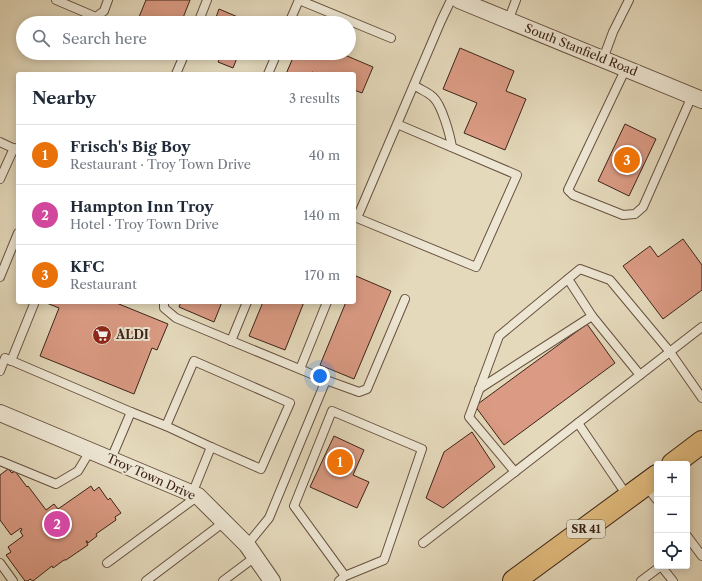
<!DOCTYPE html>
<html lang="en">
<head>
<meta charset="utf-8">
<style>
	body { margin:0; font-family:"Libre Caslon Text",serif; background:#f2f2f3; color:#1f2937 }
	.controls { position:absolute; right:12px; bottom:12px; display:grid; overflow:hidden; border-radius:4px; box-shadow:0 2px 10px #0003 }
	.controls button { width:36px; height:36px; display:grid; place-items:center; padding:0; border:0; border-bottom:1px solid #e0e1e3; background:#fff; color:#1f2937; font:20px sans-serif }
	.you { position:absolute; left:320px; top:376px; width:14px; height:14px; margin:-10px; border:3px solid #fff; border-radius:50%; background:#1a73e8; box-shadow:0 0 0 6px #1a73e833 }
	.badge { display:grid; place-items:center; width:26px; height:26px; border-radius:50%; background:#0b8043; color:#fff; font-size:13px; font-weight:700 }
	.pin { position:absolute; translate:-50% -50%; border:2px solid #fff; box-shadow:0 1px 4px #0006 }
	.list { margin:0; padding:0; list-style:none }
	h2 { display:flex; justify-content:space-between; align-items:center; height:52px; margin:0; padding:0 16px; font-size:17px }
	h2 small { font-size:13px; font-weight:400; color:#747a83 }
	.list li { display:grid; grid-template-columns:26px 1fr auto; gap:12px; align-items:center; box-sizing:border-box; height:60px; padding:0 16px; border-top:1px solid #e0e1e3 }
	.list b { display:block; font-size:15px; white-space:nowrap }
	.list p { margin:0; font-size:13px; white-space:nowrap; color:#747a83 }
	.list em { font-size:13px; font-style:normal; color:#747a83 }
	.icon { flex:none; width:22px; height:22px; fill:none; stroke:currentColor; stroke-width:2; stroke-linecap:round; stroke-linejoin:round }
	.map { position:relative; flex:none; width:702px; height:581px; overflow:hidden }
	.search { position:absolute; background:#fff; box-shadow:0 2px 10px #0003; left:16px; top:16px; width:340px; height:44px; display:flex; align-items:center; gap:10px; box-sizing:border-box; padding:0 14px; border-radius:22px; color:#747a83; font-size:15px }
	.panel { position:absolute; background:#fff; box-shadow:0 2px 10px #0003; left:16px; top:72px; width:340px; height:232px; border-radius:4px }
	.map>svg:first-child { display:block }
</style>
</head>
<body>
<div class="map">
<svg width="702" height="581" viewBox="0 0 702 581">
	<rect width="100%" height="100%" fill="#e4d9bb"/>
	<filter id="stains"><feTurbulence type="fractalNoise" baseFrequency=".005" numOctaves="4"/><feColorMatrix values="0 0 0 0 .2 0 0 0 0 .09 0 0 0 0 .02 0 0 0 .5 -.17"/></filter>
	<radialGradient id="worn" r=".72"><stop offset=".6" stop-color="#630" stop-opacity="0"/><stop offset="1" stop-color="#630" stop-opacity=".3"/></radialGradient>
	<g fill="#da9a83" stroke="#3d2417">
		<path d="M 146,0 L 190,0 L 181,23 L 152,23 L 139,17 Z"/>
		<path d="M 219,9 L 252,23 L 214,23 Z"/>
		<path d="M 460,48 L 514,71 L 506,91 L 526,99 L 505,150 L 464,133 L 477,103 L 443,89 Z"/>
		<path d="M 222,53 L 239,53 L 233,68 L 218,62 Z"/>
		<path d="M 295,53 L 340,53 L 373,67 L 362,93 L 354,90 L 354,74 L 318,74 L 312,72 L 311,74 L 286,74 Z"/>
		<path d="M 625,124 L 656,139 L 629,196 L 598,181 Z"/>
		<path d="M 683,239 L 702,265 L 702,290 L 663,319 L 623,266 L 650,246 L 658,257 Z"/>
		<path d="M 356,276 L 391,291 L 354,379 L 320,365 L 346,302 L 354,302 L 354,282 Z"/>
		<path d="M 44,302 L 114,302 L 168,324 L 157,350 L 152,348 L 134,394 L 40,356 L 59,308 Z"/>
		<path d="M 181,302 L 222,302 L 214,322 L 179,307 Z"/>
		<path d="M 263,302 L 304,302 L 285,350 L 249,336 Z"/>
		<path d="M 587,324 L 615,363 L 504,445 L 475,406 Z"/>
		<path d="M 472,432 L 495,467 L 443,508 L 426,498 L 444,452 Z"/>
		<path d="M 334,436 L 364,450 L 353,475 L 369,482 L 357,508 L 310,487 Z"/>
		<path d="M 8,469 L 12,473 L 15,471 L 27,487 L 28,486 L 46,510 L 54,504 L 58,509 L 91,486 L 94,491 L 99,487 L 108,500 L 110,498 L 121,513 L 115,517 L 116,520 L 96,534 L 97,536 L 88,543 L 87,541 L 86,541 L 88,545 L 66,560 L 64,560 L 53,568 L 52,566 L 33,581 L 30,579 L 28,581 L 25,581 L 6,555 L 11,552 L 8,547 L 23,536 L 20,531 L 22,530 L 21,528 L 11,535 L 0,520 L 0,475 Z"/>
	</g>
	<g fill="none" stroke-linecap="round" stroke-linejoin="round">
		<defs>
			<g id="service">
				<path d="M 56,0 L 96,17 L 104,11 L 108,0"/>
				<path d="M 299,0 L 391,38"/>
				<path d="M 508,21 L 516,0"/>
				<path d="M 198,23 L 207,0"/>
				<path d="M 289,23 L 299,0"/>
				<path d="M 603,59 L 613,32 L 629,0"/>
				<path d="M 626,68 L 568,190 L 573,195 L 623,215 L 635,214 L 643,207 L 692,96"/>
				<path d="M 176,74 L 185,53"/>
				<path d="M 268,74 L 277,53"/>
				<path d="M 414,85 C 419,89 428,92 433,97 C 442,105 450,135 452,147"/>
				<path d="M 397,124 L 517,175 L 476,267 L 357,218 L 441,21 L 451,0"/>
				<path d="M 0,142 L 17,150"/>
				<path d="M 0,179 L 14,148"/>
				<path d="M 0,277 L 18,233"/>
				<path d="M 164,302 L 164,308 L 176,318 L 326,380"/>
				<path d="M 592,316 L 640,375"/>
				<path d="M 231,341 L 247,302"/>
				<path d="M 11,361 L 34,304"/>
				<path d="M 300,369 L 327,302"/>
				<path d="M 0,371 L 5,358 L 131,412"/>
				<path d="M 479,389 L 592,316 L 568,279"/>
				<path d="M 578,423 L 628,497"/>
				<path d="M 166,426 L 211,447 L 192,494"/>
				<path d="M 111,459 L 131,412 L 166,426 L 194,361 L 290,403 L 261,469 L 211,447"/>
				<path d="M 0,461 L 56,484 L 78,471 L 90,451"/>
				<path d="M 515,472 L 469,417 L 499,336 L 580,269 L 610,280 L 670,352 L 702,398"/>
				<path d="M 646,486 L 657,500"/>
				<path d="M 687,536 L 702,556"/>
				<path d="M 423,543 L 702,327"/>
				<path d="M 247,545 L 269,518 L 326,380 L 359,392 L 367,389 L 405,299"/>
				<path d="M 0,563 L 13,581"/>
				<path d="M 107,563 L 198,496"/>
				<path d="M 146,581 L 224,522"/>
				<path d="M 223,581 L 255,557"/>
				<path d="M 339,581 L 345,576 L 384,560 L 422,449 L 332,411 L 294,506 L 345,576"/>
				<path d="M 641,581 L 661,566 L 673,581"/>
			</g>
			<g id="minor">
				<path d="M 459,0 L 702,100"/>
				<path d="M 0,413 L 198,496 L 247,545 L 272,581"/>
			</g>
			<g id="primary">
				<path d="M 673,464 L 702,442"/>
				<path d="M 514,581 L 657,476"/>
			</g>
		</defs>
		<use href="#service" stroke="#675140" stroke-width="10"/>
		<use href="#minor" stroke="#675140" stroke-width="18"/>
		<use href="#primary" stroke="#3d2417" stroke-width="24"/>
		<use href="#service" stroke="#ede6d3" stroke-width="8"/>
		<use href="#minor" stroke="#ede6d3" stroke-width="16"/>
		<use href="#primary" stroke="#e2bc7e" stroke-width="22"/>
	</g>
	<defs>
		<symbol id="supermarket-disc" viewBox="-11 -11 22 22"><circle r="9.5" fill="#8f2418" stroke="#ede6d3"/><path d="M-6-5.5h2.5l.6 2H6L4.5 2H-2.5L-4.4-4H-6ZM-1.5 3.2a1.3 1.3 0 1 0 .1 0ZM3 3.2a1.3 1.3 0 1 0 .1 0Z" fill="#fff"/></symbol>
	</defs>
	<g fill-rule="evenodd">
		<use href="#supermarket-disc" x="91" y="324" width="22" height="22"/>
	</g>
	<g text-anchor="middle" stroke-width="4" stroke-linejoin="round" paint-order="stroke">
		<rect fill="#ede6d3" stroke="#725e4f" stroke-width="1" x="567" y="520" width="38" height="18" rx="3"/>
		<g font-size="11" font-weight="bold" fill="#3d2417">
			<text x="586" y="533">SR 41</text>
		</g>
		<g font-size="12" fill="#3d2417" stroke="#ede6d3">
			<text transform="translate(581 50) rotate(22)" y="4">South Stanfield Road</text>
			<text transform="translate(151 477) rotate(24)" y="4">Troy Town Drive</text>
		</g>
		<g font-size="12" font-weight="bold" fill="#3d2417" stroke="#ede6d3" text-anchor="start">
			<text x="116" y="339">ALDI</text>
		</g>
	</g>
	<rect width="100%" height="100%" filter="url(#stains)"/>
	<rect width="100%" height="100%" fill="url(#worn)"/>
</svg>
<div class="controls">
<button>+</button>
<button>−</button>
<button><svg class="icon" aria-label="locate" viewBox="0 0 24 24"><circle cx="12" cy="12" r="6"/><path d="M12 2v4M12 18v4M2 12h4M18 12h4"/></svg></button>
</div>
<div class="you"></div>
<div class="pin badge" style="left:340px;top:462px;background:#e8710a">1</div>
<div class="pin badge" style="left:57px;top:524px;background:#d1479c">2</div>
<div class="pin badge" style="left:627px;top:160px;background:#e8710a">3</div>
<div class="search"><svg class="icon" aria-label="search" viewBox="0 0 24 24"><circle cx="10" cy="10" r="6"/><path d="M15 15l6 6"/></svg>Search here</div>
<section class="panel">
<h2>Nearby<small>3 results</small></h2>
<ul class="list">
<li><span class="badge" style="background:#e8710a">1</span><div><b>Frisch's Big Boy</b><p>Restaurant · Troy Town Drive</p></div><em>40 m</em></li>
<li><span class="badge" style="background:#d1479c">2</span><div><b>Hampton Inn Troy</b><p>Hotel · Troy Town Drive</p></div><em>140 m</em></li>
<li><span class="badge" style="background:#e8710a">3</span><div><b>KFC</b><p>Restaurant</p></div><em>170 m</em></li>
</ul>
</section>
</div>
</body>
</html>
